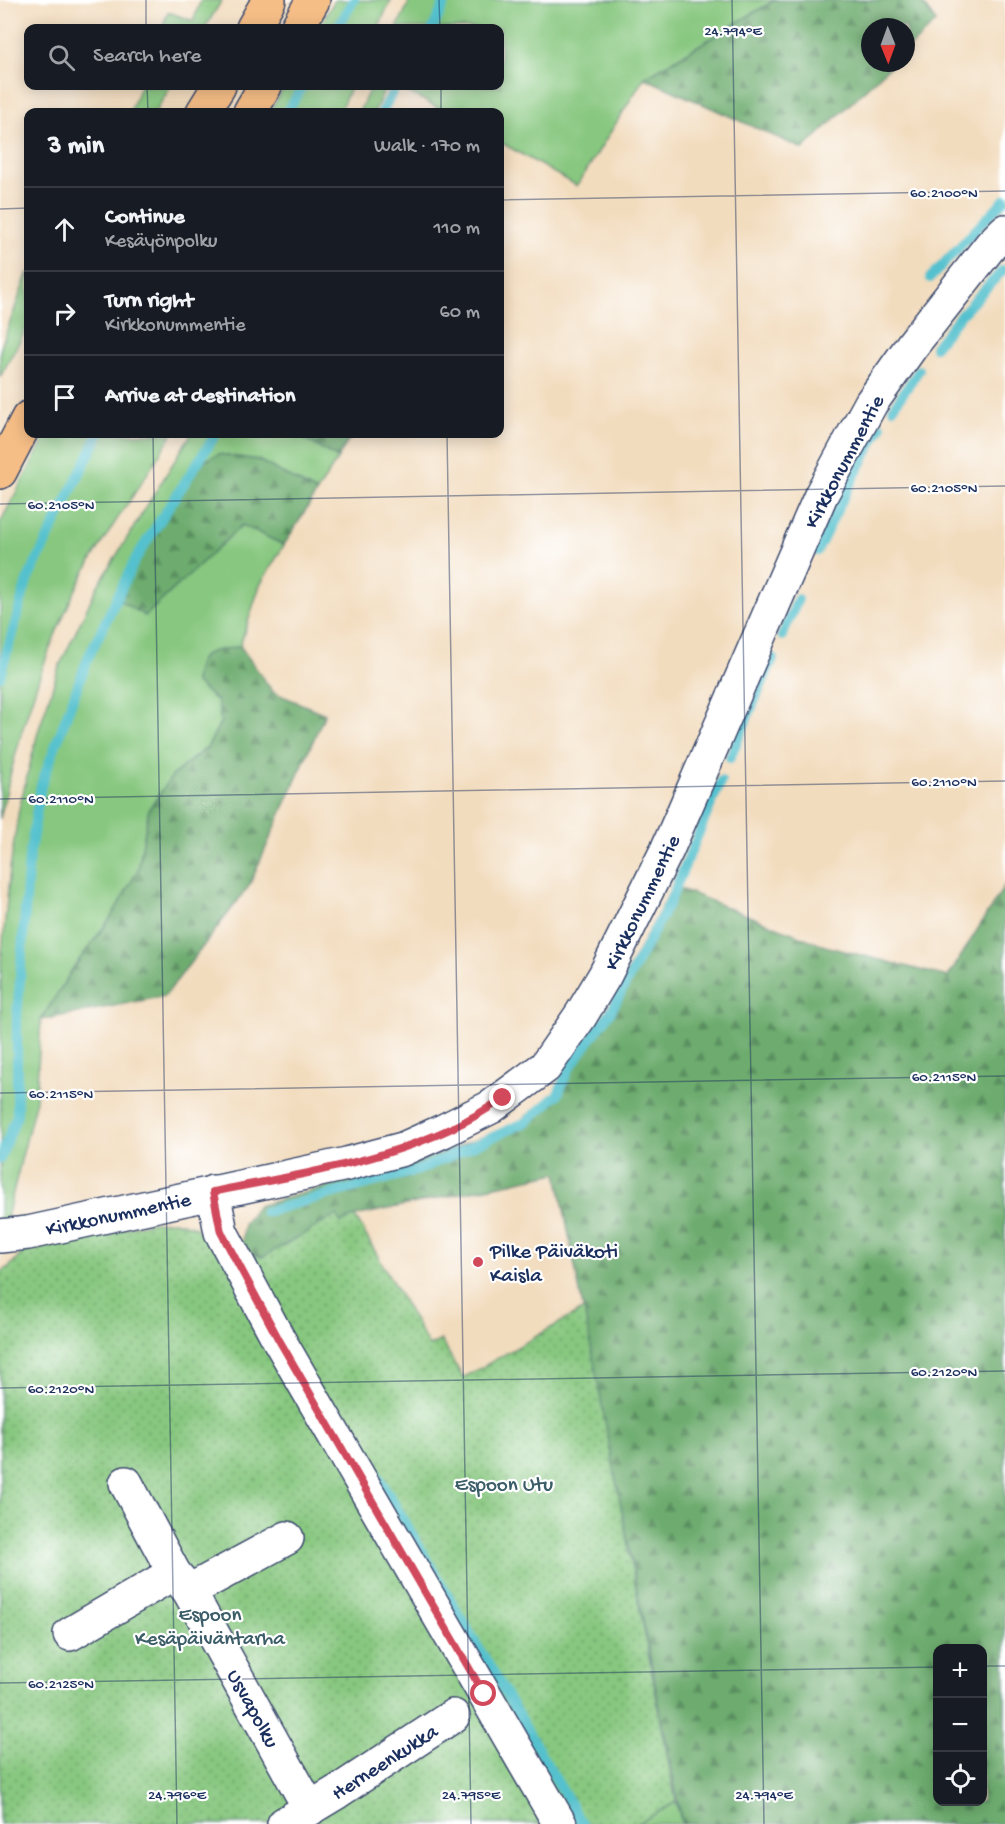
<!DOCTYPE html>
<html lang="en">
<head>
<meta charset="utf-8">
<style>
	body { margin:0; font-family:"Gochi Hand",sans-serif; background:#20242c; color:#f1f3f6 }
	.controls { position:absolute; right:18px; bottom:18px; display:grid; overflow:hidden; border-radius:12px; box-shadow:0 3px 15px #0003 }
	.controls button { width:54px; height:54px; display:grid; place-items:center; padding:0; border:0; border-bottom:2px solid #363941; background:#171b24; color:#f1f3f6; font:30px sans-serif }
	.compass { position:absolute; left:861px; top:18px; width:54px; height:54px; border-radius:50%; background:#171b24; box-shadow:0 3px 15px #0003; rotate:179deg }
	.stop { position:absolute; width:18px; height:18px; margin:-14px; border:4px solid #d1495b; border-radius:50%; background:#fff }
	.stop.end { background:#d1495b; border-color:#fff; box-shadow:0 2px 6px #0008 }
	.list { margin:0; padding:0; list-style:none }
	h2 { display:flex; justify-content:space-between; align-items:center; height:78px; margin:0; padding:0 24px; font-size:26px }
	h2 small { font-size:20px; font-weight:400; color:#9ea1a6 }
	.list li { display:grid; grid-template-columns:39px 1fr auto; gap:18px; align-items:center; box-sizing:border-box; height:84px; padding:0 24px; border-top:2px solid #363941 }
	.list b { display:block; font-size:22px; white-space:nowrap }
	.list p { margin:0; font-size:20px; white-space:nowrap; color:#9ea1a6 }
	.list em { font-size:20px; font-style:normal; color:#9ea1a6 }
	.icon { flex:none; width:33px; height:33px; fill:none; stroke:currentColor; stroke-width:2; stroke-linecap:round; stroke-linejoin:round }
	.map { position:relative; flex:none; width:1005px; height:1824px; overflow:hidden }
	.search { position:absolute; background:#171b24; box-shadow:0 3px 15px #0003; left:24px; top:24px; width:480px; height:66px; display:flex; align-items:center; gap:15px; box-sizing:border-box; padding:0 21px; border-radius:12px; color:#9ea1a6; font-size:22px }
	.panel { position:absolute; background:#171b24; box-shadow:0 3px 15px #0003; left:24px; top:108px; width:480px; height:330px; border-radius:12px }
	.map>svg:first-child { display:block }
</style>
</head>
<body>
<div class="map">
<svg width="1005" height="1824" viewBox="0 0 1005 1824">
	<defs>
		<pattern id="forest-firs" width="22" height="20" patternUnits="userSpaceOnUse" patternTransform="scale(1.5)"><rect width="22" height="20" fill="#6dac6e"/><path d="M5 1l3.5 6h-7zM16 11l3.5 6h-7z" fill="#598c5e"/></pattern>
		<pattern id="park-dots" width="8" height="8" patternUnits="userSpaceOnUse" patternTransform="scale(1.5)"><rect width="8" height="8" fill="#87c77f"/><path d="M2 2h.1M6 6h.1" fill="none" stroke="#6ea26b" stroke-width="1.8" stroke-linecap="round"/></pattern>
	</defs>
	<rect width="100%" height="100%" fill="#fff"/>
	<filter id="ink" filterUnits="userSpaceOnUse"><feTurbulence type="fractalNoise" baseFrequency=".0167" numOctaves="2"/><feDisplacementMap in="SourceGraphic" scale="12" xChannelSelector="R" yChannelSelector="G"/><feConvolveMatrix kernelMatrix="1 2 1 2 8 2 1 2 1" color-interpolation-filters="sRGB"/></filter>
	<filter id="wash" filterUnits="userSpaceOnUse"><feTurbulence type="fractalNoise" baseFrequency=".008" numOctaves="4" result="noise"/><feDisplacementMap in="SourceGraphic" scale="24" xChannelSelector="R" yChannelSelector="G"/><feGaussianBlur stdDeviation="1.35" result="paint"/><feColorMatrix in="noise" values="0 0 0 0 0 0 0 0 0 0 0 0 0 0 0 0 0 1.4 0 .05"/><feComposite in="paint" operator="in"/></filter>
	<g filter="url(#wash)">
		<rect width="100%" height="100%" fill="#f2dcbe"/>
		<g fill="#87c77f" stroke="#517b6e" stroke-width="1.5">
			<path d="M 201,0 L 222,0 L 205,28 L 162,28 L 168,12 L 193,21 Z"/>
			<path d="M 335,0 L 391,0 L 378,28 L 318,28 Z"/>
			<path d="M 410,0 L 775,0 L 644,78 L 577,186 L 500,142 L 500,112 L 446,112 L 397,86 L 500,86 L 500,28 L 397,28 Z"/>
			<path d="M 140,86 L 171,86 L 155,112 L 130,112 Z"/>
			<path d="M 285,86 L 351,86 L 339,112 L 269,112 Z"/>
			<path d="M 371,86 L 386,86 L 374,112 L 359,112 Z"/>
			<path d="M 28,272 L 28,326 L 0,377 L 0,350 Z"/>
			<path d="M 47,434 L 172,434 C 141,488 101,537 74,593 C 39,665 17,741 0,819 L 0,523 Z"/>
			<path d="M 191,434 L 296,434 L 338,458 L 317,492 L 258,460 L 219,454 L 145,615 L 242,525 L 284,545 L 260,585 L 240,646 L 228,649 L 195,682 L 217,701 L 221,721 L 208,746 L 173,775 L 149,809 L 138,870 L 110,919 L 74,967 L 41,1020 L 36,1100 L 6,1221 L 0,1222 L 1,962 L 10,868 L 19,809 L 38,732 L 59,667 L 97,587 Z"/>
			<path d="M 676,1802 L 682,1824 L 637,1824 Z"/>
		</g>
		<g fill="url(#forest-firs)" stroke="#446e66" stroke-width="1.5" fill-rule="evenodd">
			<path d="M 775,0 L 920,0 L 936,22 L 906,51 L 906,27 L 870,27 L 870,63 L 893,63 L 803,149 L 644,78 Z"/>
			<path d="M 296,434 L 352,434 L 338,458 Z"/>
			<path d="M 219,454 L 258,460 L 317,492 L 284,545 L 242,525 L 145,616 L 114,597 L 191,466 Z"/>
			<path d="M 240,646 L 273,692 L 325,714 L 249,886 L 165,996 L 41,1020 L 74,967 L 110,919 L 138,870 L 149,809 L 173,775 L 208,747 L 221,721 L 217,701 L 195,682 C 198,647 211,653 240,646 Z"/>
			<path d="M 1005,885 L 1005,1824 L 682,1824 L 557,1173 L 355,1216 L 341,1224 L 337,1216 L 263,1257 L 241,1252 L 244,1224 L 258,1206 L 431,1157 L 516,1124 L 556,1092 L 569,1065 L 593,1036 L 673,886 L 825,946 L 948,977 ZM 938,1648 L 982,1648 L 982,1802 L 938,1802 Z"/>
		</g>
		<path fill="url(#park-dots)" stroke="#517b6e" stroke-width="1.5" d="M 337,1215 L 341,1223 L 355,1216 L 429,1346 L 441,1340 L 463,1378 L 584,1309 L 676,1802 L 637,1824 L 0,1824 L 0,1272 L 9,1267 L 22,1253 L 152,1222 L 174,1221 L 195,1227 L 210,1244 L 263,1257 Z"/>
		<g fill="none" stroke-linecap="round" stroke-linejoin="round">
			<g stroke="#55c1ce" stroke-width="10">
				<path d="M 337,28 L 354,0"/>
				<path d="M 433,28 L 446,0"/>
				<path d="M 287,112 L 303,86"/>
				<path d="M 382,112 L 396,86"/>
				<path d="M 930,278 L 1005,199"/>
				<path d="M 935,347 L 958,318 L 1003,270"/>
				<path d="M 893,408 L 919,370"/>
				<path d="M 817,551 L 851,482 L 881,427"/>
				<path d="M 782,636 L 798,599"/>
				<path d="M 0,676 L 27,581 L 99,434"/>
				<path d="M 730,758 L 773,658"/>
				<path d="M 0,1159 L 17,1115 L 17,1018 L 29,858 L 41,785 L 88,658 L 136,558 L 216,434"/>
				<path d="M 265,1212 L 419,1170 L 526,1122 L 558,1094 L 568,1070 L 611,1011 L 669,903 L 721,781"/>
				<path d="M 359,1444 L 582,1824"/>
			</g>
		</g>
	</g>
	<g filter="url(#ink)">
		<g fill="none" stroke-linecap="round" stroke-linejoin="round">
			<defs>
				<g id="minor">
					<path d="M 213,1192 L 221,1232 L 279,1340 L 560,1824"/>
					<path d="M 0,1236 L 28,1233 L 347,1164 L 403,1149 L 443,1131 L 491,1107 L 545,1067 L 581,1015 L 605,975 L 667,850 L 821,495 L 871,403 L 913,344 L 991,245 L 1005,231"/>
					<path d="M 126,1483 L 174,1573 L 189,1591 L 310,1809"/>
					<path d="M 189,1591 L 287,1538"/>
					<path d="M 70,1634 L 174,1573"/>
					<path d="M 284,1824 L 337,1792 L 453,1716"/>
				</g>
				<g id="major">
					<path d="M 253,28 L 269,0"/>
					<path d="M 297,28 L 313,0"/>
					<path d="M 203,112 L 219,86"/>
					<path d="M 250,112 L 265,86"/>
					<path d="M 0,472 L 28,418"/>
				</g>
			</defs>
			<use href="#minor" stroke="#3b496c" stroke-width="36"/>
			<use href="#major" stroke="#3b496c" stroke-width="36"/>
			<use href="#minor" stroke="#fff" stroke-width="33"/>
			<use href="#major" stroke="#f6be87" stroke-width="33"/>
		</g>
	</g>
	<g fill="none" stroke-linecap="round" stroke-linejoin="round" filter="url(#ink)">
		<path stroke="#d1495b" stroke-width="8" d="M 484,1694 L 279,1340 L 221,1232 L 213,1192 C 309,1172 422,1157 503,1098"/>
	</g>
	<path fill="none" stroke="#1b2f5e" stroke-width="1.5" stroke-opacity="0.45" d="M 146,0 L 146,28M 439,0 L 440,28M 732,0 L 764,1824M 147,86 L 148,112M 441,86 L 441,112M 500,200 L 1005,191M 0,209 L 28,208M 153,434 L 177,1824M 447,434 L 471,1824M 0,504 L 1005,486M 0,799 L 1005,781M 0,1093 L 1005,1076M 0,1388 L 1005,1371M 982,1666 L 1005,1666M 0,1683 L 938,1667"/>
	<circle fill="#d1495b" stroke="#fff" stroke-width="2" cx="478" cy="1262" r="6"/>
	<g text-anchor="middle" stroke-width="4.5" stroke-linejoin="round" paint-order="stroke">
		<g font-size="21" fill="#1b2f5e" stroke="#fff">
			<text transform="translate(843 461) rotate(-62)" y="7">Kirkkonummentie</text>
			<text transform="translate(641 902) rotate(-64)" y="7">Kirkkonummentie</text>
			<text transform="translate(118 1213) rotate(-12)" y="7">Kirkkonummentie</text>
			<text transform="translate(254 1708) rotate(61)" y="7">Usvapolku</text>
			<text transform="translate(384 1761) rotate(-33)" y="7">Herneenkukka</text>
		</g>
		<g font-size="21" fill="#1b2f5e" stroke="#fff" text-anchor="start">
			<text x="490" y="1257">Pilke Päiväkoti<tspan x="490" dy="24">Kaisla</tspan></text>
		</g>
		<g font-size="21" fill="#3b5d68" stroke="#fff">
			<text x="504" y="1490">Espoon Utu</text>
			<text x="210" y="1620">Espoon<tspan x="210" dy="24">Kesäpäiväntarha</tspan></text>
		</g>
	</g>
	<g font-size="15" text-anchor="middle" fill="#1b2f5e" stroke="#fff" stroke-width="4.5" stroke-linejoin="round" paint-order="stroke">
		<text x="733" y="35">24.794°E</text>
		<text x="944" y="197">60.2100°N</text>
		<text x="944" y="492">60.2105°N</text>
		<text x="61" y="509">60.2105°N</text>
		<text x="944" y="786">60.2110°N</text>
		<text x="61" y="803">60.2110°N</text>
		<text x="944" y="1081">60.2115°N</text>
		<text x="61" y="1098">60.2115°N</text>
		<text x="944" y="1376">60.2120°N</text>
		<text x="61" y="1393">60.2120°N</text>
		<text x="61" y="1688">60.2125°N</text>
		<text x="177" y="1799">24.796°E</text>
		<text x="471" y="1799">24.795°E</text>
		<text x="764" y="1799">24.794°E</text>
	</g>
</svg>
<div class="controls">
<button>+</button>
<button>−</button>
<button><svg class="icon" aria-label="locate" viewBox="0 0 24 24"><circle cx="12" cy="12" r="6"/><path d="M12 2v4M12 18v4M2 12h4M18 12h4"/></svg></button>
</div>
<svg class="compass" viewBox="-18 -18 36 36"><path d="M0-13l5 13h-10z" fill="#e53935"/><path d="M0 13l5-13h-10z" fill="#9ea1a6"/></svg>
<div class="stop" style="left:484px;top:1694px"></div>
<div class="stop end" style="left:503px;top:1098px"></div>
<div class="search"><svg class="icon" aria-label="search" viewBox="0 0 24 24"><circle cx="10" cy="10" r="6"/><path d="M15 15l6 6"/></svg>Search here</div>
<section class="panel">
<h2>3 min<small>Walk · 170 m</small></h2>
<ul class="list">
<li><svg class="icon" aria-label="ahead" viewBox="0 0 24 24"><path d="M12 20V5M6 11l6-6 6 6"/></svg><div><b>Continue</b><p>Kesäyönpolku</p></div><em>110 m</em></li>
<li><svg class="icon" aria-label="right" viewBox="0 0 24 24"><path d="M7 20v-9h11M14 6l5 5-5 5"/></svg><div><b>Turn right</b><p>Kirkkonummentie</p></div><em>60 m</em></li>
<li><svg class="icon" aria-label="arrive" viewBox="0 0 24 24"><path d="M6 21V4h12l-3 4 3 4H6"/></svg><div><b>Arrive at destination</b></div></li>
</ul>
</section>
</div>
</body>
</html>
